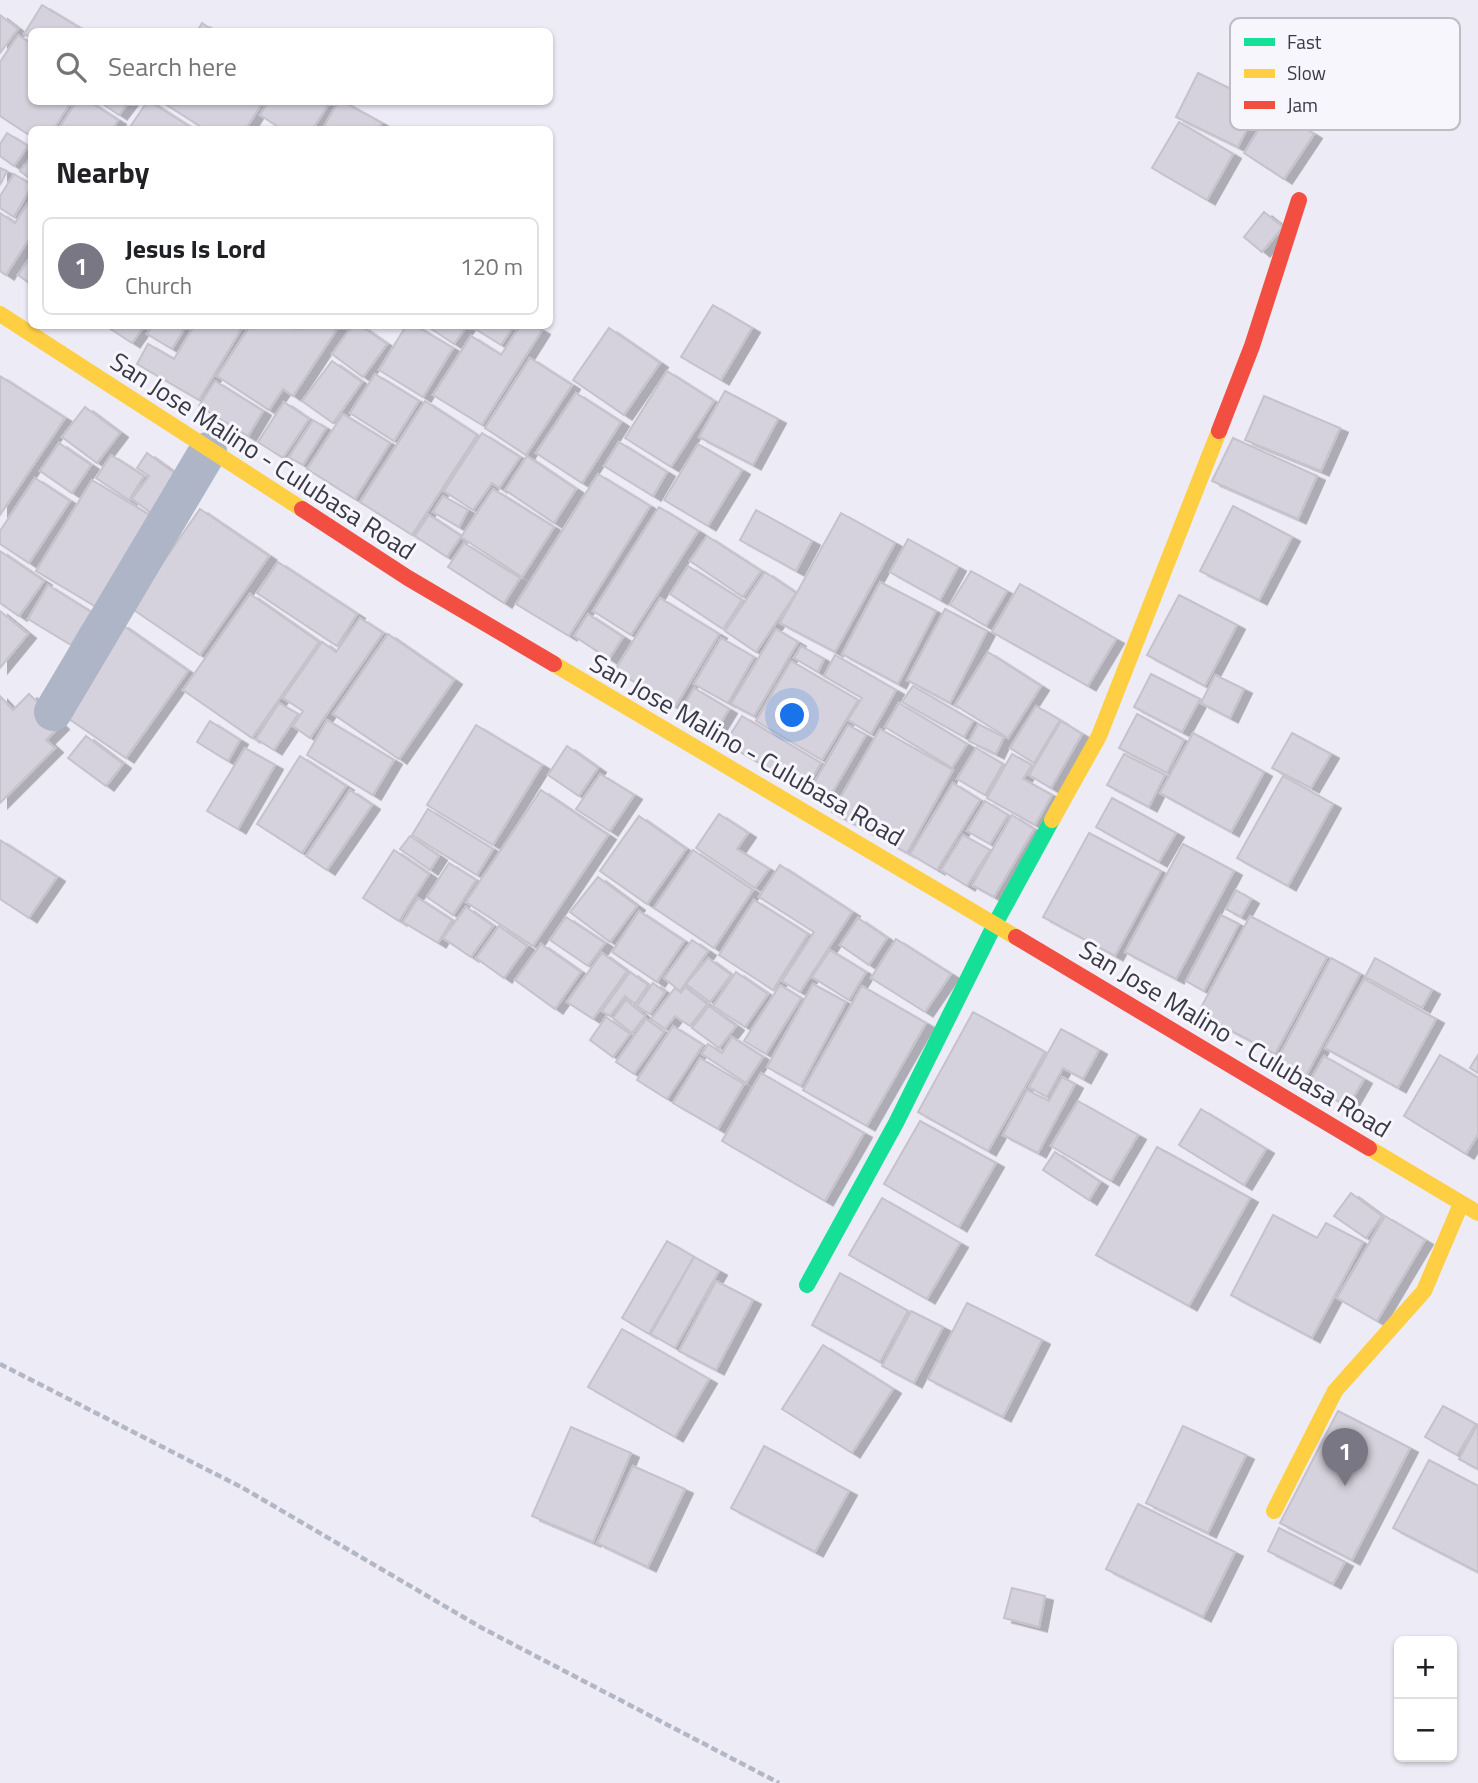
<!DOCTYPE html>
<html lang="en">
<head>
<meta charset="utf-8">
<style>
	body { margin:0; font-family:"Titillium Web",sans-serif; background:#f6f6f6; color:#202124 }
	.controls { position:absolute; right:21px; bottom:21px; display:grid; overflow:hidden; border-radius:10px; box-shadow:0 2px 5px #0004 }
	.controls button { width:63px; height:63px; display:grid; place-items:center; padding:0; border:0; border-bottom:2px solid #e0e0e0; background:#fff; color:#202124; font:35px sans-serif }
	.you { position:absolute; left:793px; top:716px; width:24px; height:24px; margin:-18px; border:5px solid #fff; border-radius:50%; background:#1a73e8; box-shadow:0 0 0 10px #1a73e833 }
	.badge { display:grid; place-items:center; width:46px; height:46px; border-radius:50%; background:#797784; color:#fff; font-size:23px; font-weight:700 }
	.pin { position:absolute; translate:-50% -58px; filter:drop-shadow(0 2px 4px #0008) }
	.pin::after { content:''; position:absolute; top:37px; width:24px; height:21px; background:inherit; clip-path:polygon(0 0,100% 0,50% 100%) }
	.list { margin:0; padding:0; list-style:none }
	h2 { display:flex; justify-content:space-between; align-items:center; height:91px; margin:0; padding:0 28px; font-size:30px }
	h2 small { font-size:23px; font-weight:400; color:#757577 }
	.list li { display:grid; grid-template-columns:46px 1fr auto; gap:21px; align-items:center; box-sizing:border-box; height:98px; margin:0 14px 14px; padding:0 14px; border:2px solid #e0e0e0; border-radius:10px }
	.list b { display:block; font-size:26px; white-space:nowrap }
	.list p { margin:0; font-size:23px; white-space:nowrap; color:#757577 }
	.list em { font-size:23px; font-style:normal; color:#757577 }
	.icon { flex:none; width:38px; height:38px; fill:none; stroke:currentColor; stroke-width:2; stroke-linecap:round; stroke-linejoin:round }
	.map { position:relative; flex:none; width:1478px; height:1783px; overflow:hidden }
	.search { position:absolute; background:#fff; box-shadow:0 2px 5px #0004; left:28px; top:28px; width:525px; height:77px; display:flex; align-items:center; gap:18px; box-sizing:border-box; padding:0 24px; border-radius:10px; color:#757577; font-size:26px }
	.panel { position:absolute; background:#fff; box-shadow:0 2px 5px #0004; left:28px; top:126px; width:525px; height:203px; border-radius:10px }
	.map>svg:first-child { display:block }
</style>
</head>
<body>
<div class="map">
<svg width="1478" height="1783" viewBox="0 0 1478 1783">
	<defs>
		<filter id="shadow"><feDropShadow dx="8" dy="4.5" stdDeviation="0" flood-color="#0004"/></filter>
	</defs>
	<rect width="100%" height="100%" fill="#ecebf6"/>
	<g fill="#d6d2dd" stroke="#c6c2cc" stroke-width="2" filter="url(#shadow)">
		<path d="M 42,5 L 80,28 L 78,32 L 32,32 L 32,38 L 24,34 Z"/>
		<path d="M 0,15 L 18,29 L 0,53 Z"/>
		<path d="M 202,23 L 215,32 L 197,32 Z"/>
		<path d="M 18,35 L 32,44 L 32,102 L 71,102 L 53,130 L 32,130 L 32,137 L 0,116 L 0,62 Z"/>
		<path d="M 1198,73 L 1260,103 L 1238,147 L 1176,117 Z"/>
		<path d="M 76,102 L 90,102 L 118,120 L 112,130 L 58,130 Z"/>
		<path d="M 100,102 L 129,102 L 119,115 Z"/>
		<path d="M 147,102 L 151,102 L 190,127 L 189,130 L 128,130 Z"/>
		<path d="M 162,102 L 263,102 L 245,130 L 206,130 Z"/>
		<path d="M 268,102 L 330,102 L 312,130 L 283,130 L 260,115 Z"/>
		<path d="M 338,102 L 344,102 L 382,123 L 378,130 L 322,130 Z"/>
		<path d="M 1272,108 L 1314,134 L 1284,179 L 1244,153 Z"/>
		<path d="M 1179,122 L 1233,154 L 1207,200 L 1152,168 Z"/>
		<path d="M 7,133 L 28,146 L 14,166 L 0,156 L 0,144 Z"/>
		<path d="M 32,156 L 32,180 L 20,171 Z"/>
		<path d="M 0,168 L 7,171 L 0,185 Z"/>
		<path d="M 14,174 L 32,185 L 14,217 L 0,208 L 0,196 Z"/>
		<path d="M 32,197 L 32,234 L 6,275 L 0,271 L 0,213 L 15,223 Z"/>
		<path d="M 1264,212 L 1283,227 L 1262,252 L 1244,237 Z"/>
		<path d="M 32,255 L 32,285 L 18,275 Z"/>
		<path d="M 713,305 L 752,328 L 721,380 L 681,357 Z"/>
		<path d="M 106,326 L 144,326 L 132,343 Z"/>
		<path d="M 152,326 L 186,326 L 172,349 L 147,334 Z"/>
		<path d="M 194,326 L 243,326 L 199,400 L 137,364 L 148,344 L 174,359 Z"/>
		<path d="M 250,326 L 291,326 L 296,329 L 299,326 L 339,326 L 293,396 L 283,389 L 269,410 L 217,376 Z"/>
		<path d="M 352,326 L 361,326 L 387,344 L 363,377 L 332,354 Z"/>
		<path d="M 406,326 L 416,326 L 453,348 L 423,397 L 379,370 Z"/>
		<path d="M 427,326 L 467,326 L 454,344 Z"/>
		<path d="M 476,326 L 514,326 L 501,345 L 474,328 Z"/>
		<path d="M 520,326 L 535,326 L 542,330 L 482,425 L 433,395 L 471,336 L 501,355 Z"/>
		<path d="M 609,328 L 660,363 L 624,415 L 573,380 Z"/>
		<path d="M 530,358 L 572,385 L 526,455 L 485,428 Z"/>
		<path d="M 332,361 L 362,382 L 333,423 L 302,401 Z"/>
		<path d="M 667,371 L 714,401 L 671,467 L 625,438 Z"/>
		<path d="M 375,374 L 419,401 L 394,441 L 350,413 Z"/>
		<path d="M 0,376 L 65,418 L 0,515 Z"/>
		<path d="M 215,381 L 263,411 L 248,436 L 199,406 Z"/>
		<path d="M 725,391 L 778,419 L 753,465 L 699,437 Z"/>
		<path d="M 576,393 L 621,422 L 582,483 L 536,453 Z"/>
		<path d="M 1264,396 L 1340,428 L 1321,471 L 1245,440 Z"/>
		<path d="M 425,401 L 477,435 L 412,535 L 360,502 Z"/>
		<path d="M 284,402 L 309,419 L 283,458 L 258,442 Z"/>
		<path d="M 85,407 L 120,433 L 97,463 L 62,437 Z"/>
		<path d="M 343,414 L 390,443 L 355,499 L 307,469 Z"/>
		<path d="M 313,420 L 326,428 L 303,465 L 289,457 Z"/>
		<path d="M 482,433 L 520,457 L 499,488 L 492,483 L 473,510 L 444,491 Z"/>
		<path d="M 1233,438 L 1317,476 L 1298,519 L 1212,481 Z"/>
		<path d="M 619,442 L 667,472 L 653,496 L 604,466 Z"/>
		<path d="M 59,443 L 91,465 L 72,493 L 40,471 Z"/>
		<path d="M 698,444 L 742,470 L 708,526 L 664,500 Z"/>
		<path d="M 147,453 L 180,477 L 154,515 L 132,499 L 149,476 L 137,468 Z"/>
		<path d="M 111,455 L 144,476 L 129,500 L 96,478 Z"/>
		<path d="M 527,456 L 576,489 L 554,523 L 505,490 Z"/>
		<path d="M 598,474 L 650,506 L 569,636 L 516,604 Z"/>
		<path d="M 35,478 L 70,501 L 29,563 L 0,544 L 0,531 Z"/>
		<path d="M 92,480 L 153,517 L 98,608 L 36,571 Z"/>
		<path d="M 493,489 L 554,527 L 522,577 L 461,537 Z"/>
		<path d="M 443,496 L 468,510 L 459,527 L 433,512 Z"/>
		<path d="M 1233,506 L 1292,537 L 1259,600 L 1200,571 Z"/>
		<path d="M 659,507 L 698,531 L 631,635 L 593,611 Z"/>
		<path d="M 200,509 L 269,556 L 200,655 L 131,608 Z"/>
		<path d="M 756,510 L 812,541 L 796,571 L 740,540 Z"/>
		<path d="M 841,513 L 895,543 L 835,652 L 780,623 Z"/>
		<path d="M 429,515 L 461,536 L 447,557 L 415,536 Z"/>
		<path d="M 707,536 L 761,571 L 743,597 L 690,561 Z"/>
		<path d="M 908,539 L 958,567 L 940,600 L 890,572 Z"/>
		<path d="M 464,543 L 520,578 L 504,603 L 448,567 Z"/>
		<path d="M 0,551 L 44,581 L 19,616 L 0,603 Z"/>
		<path d="M 278,562 L 357,614 L 337,646 L 257,593 Z"/>
		<path d="M 688,566 L 742,600 L 723,629 L 670,594 Z"/>
		<path d="M 971,571 L 1007,591 L 986,626 L 950,605 Z"/>
		<path d="M 765,572 L 796,593 L 756,652 L 725,631 Z"/>
		<path d="M 880,582 L 936,611 L 898,684 L 842,654 Z"/>
		<path d="M 1020,584 L 1116,639 L 1088,686 L 992,632 Z"/>
		<path d="M 48,585 L 91,612 L 71,645 L 28,619 Z"/>
		<path d="M 250,594 L 319,642 L 252,738 L 183,690 Z"/>
		<path d="M 1179,595 L 1237,625 L 1205,686 L 1147,655 Z"/>
		<path d="M 660,598 L 719,634 L 675,707 L 615,670 Z"/>
		<path d="M 945,609 L 987,631 L 950,703 L 907,680 Z"/>
		<path d="M 0,611 L 28,634 L 0,668 Z"/>
		<path d="M 588,614 L 623,637 L 609,659 L 574,636 Z"/>
		<path d="M 360,618 L 383,633 L 310,738 L 293,726 L 303,711 L 283,698 L 322,642 L 336,652 Z"/>
		<path d="M 121,624 L 188,671 L 126,758 L 59,712 Z"/>
		<path d="M 776,629 L 798,642 L 754,716 L 731,704 Z"/>
		<path d="M 388,634 L 454,680 L 399,759 L 333,714 Z"/>
		<path d="M 721,638 L 754,657 L 728,703 L 694,684 Z"/>
		<path d="M 801,646 L 824,659 L 818,672 L 794,658 Z"/>
		<path d="M 988,652 L 1041,686 L 1008,738 L 955,705 Z"/>
		<path d="M 835,655 L 896,690 L 871,734 L 848,720 L 862,698 L 824,676 Z"/>
		<path d="M 791,661 L 858,700 L 822,760 L 756,721 Z"/>
		<path d="M 1151,674 L 1200,699 L 1182,732 L 1134,707 Z"/>
		<path d="M 1215,675 L 1244,689 L 1230,718 L 1201,703 Z"/>
		<path d="M 913,686 L 973,721 L 964,737 L 902,702 Z"/>
		<path d="M 694,688 L 729,709 L 715,732 L 681,711 Z"/>
		<path d="M 29,694 L 61,725 L 46,740 L 55,748 L 0,803 L 0,696 L 13,710 Z"/>
		<path d="M 279,703 L 298,714 L 274,750 L 256,739 Z"/>
		<path d="M 899,703 L 967,744 L 952,768 L 885,727 Z"/>
		<path d="M 1036,706 L 1060,720 L 1034,763 L 1010,748 Z"/>
		<path d="M 1137,714 L 1184,740 L 1167,773 L 1119,748 Z"/>
		<path d="M 742,716 L 821,763 L 805,790 L 725,743 Z"/>
		<path d="M 327,720 L 394,760 L 373,795 L 307,755 Z"/>
		<path d="M 210,721 L 240,740 L 228,761 L 197,742 Z"/>
		<path d="M 1061,721 L 1082,734 L 1051,788 L 1029,775 Z"/>
		<path d="M 978,724 L 1004,737 L 996,754 L 969,741 Z"/>
		<path d="M 476,725 L 542,765 L 493,845 L 427,805 Z"/>
		<path d="M 848,725 L 866,735 L 829,798 L 811,788 Z"/>
		<path d="M 880,729 L 953,770 L 907,853 L 832,812 Z"/>
		<path d="M 1193,733 L 1264,772 L 1231,832 L 1160,793 Z"/>
		<path d="M 1292,733 L 1331,754 L 1311,788 L 1272,768 Z"/>
		<path d="M 86,736 L 123,764 L 106,786 L 68,758 Z"/>
		<path d="M 567,746 L 598,768 L 579,796 L 548,775 Z"/>
		<path d="M 245,748 L 275,765 L 238,829 L 207,811 Z"/>
		<path d="M 976,748 L 1003,764 L 985,795 L 957,779 Z"/>
		<path d="M 1012,754 L 1032,765 L 1023,779 L 1052,795 L 1035,825 L 987,798 Z"/>
		<path d="M 1124,754 L 1165,775 L 1149,807 L 1107,785 Z"/>
		<path d="M 300,756 L 346,786 L 302,853 L 257,824 Z"/>
		<path d="M 600,774 L 634,795 L 610,831 L 576,809 Z"/>
		<path d="M 1283,776 L 1333,804 L 1288,886 L 1237,858 Z"/>
		<path d="M 953,783 L 980,800 L 937,870 L 910,854 Z"/>
		<path d="M 350,790 L 372,805 L 327,870 L 306,856 Z"/>
		<path d="M 541,790 L 608,835 L 533,946 L 466,902 Z"/>
		<path d="M 1112,798 L 1176,833 L 1159,862 L 1096,827 Z"/>
		<path d="M 985,801 L 1008,815 L 990,844 L 967,831 Z"/>
		<path d="M 428,809 L 493,849 L 477,875 L 412,835 Z"/>
		<path d="M 719,814 L 748,833 L 737,849 L 769,869 L 755,888 L 696,848 Z"/>
		<path d="M 1012,815 L 1034,829 L 994,897 L 972,885 Z"/>
		<path d="M 639,816 L 686,849 L 647,904 L 600,871 Z"/>
		<path d="M 1089,833 L 1161,871 L 1115,956 L 1043,917 Z"/>
		<path d="M 963,835 L 990,850 L 967,886 L 941,870 Z"/>
		<path d="M 410,836 L 439,856 L 430,870 L 400,849 Z"/>
		<path d="M 0,840 L 57,877 L 29,918 L 0,899 Z"/>
		<path d="M 1183,844 L 1234,871 L 1176,979 L 1125,952 Z"/>
		<path d="M 394,850 L 429,874 L 399,921 L 363,898 Z"/>
		<path d="M 693,850 L 753,890 L 714,948 L 654,908 Z"/>
		<path d="M 449,863 L 476,880 L 453,915 L 427,897 Z"/>
		<path d="M 780,865 L 852,912 L 800,992 L 782,981 L 814,932 L 759,897 Z"/>
		<path d="M 598,877 L 637,906 L 610,942 L 570,912 Z"/>
		<path d="M 1236,890 L 1251,899 L 1241,917 L 1226,909 Z"/>
		<path d="M 418,898 L 452,920 L 438,943 L 403,922 Z"/>
		<path d="M 754,900 L 808,934 L 773,990 L 719,955 Z"/>
		<path d="M 466,907 L 493,926 L 471,957 L 443,938 Z"/>
		<path d="M 639,911 L 684,941 L 657,982 L 612,952 Z"/>
		<path d="M 1221,915 L 1239,924 L 1204,991 L 1186,981 Z"/>
		<path d="M 1250,916 L 1327,957 L 1275,1054 L 1198,1013 Z"/>
		<path d="M 566,917 L 605,943 L 588,966 L 550,940 Z"/>
		<path d="M 858,918 L 887,938 L 869,965 L 840,945 Z"/>
		<path d="M 499,926 L 527,946 L 504,978 L 476,958 Z"/>
		<path d="M 896,939 L 951,974 L 925,1012 L 871,978 Z"/>
		<path d="M 692,940 L 708,951 L 680,991 L 664,978 Z"/>
		<path d="M 541,944 L 581,972 L 555,1009 L 515,980 Z"/>
		<path d="M 830,950 L 866,972 L 849,1000 L 812,977 Z"/>
		<path d="M 602,953 L 627,971 L 593,1019 L 567,1002 Z"/>
		<path d="M 708,958 L 731,975 L 710,1002 L 686,984 Z"/>
		<path d="M 1331,958 L 1360,974 L 1306,1076 L 1277,1060 Z"/>
		<path d="M 1375,958 L 1432,990 L 1422,1008 L 1365,977 Z"/>
		<path d="M 630,972 L 648,985 L 635,1004 L 625,996 L 610,1016 L 602,1011 Z"/>
		<path d="M 736,972 L 768,994 L 745,1027 L 713,1006 Z"/>
		<path d="M 1364,979 L 1436,1019 L 1398,1088 L 1325,1048 Z"/>
		<path d="M 653,983 L 665,992 L 650,1014 L 637,1006 Z"/>
		<path d="M 813,984 L 846,1002 L 801,1086 L 767,1067 Z"/>
		<path d="M 780,985 L 801,998 L 766,1054 L 744,1041 Z"/>
		<path d="M 862,986 L 926,1023 L 867,1126 L 803,1090 Z"/>
		<path d="M 685,987 L 707,1004 L 690,1026 L 675,1016 L 665,1029 L 651,1019 L 675,988 L 681,993 Z"/>
		<path d="M 626,1000 L 645,1016 L 632,1033 L 613,1018 Z"/>
		<path d="M 709,1006 L 736,1026 L 719,1048 L 692,1028 Z"/>
		<path d="M 973,1012 L 1045,1052 L 988,1151 L 918,1112 Z"/>
		<path d="M 606,1017 L 630,1034 L 613,1057 L 590,1040 Z"/>
		<path d="M 646,1019 L 664,1032 L 634,1074 L 616,1062 Z"/>
		<path d="M 673,1026 L 703,1045 L 667,1099 L 637,1080 Z"/>
		<path d="M 1061,1029 L 1099,1050 L 1083,1079 L 1063,1068 L 1047,1097 L 1029,1087 Z"/>
		<path d="M 732,1037 L 763,1057 L 746,1083 L 702,1054 L 708,1044 L 722,1053 Z"/>
		<path d="M 1440,1055 L 1478,1078 L 1478,1134 L 1466,1154 L 1404,1116 Z"/>
		<path d="M 1478,1055 L 1478,1073 L 1470,1068 Z"/>
		<path d="M 1324,1056 L 1364,1079 L 1348,1107 L 1308,1084 Z"/>
		<path d="M 700,1058 L 744,1084 L 718,1129 L 673,1103 Z"/>
		<path d="M 761,1073 L 864,1133 L 825,1201 L 722,1141 Z"/>
		<path d="M 1062,1077 L 1075,1084 L 1038,1153 L 1003,1135 L 1027,1090 L 1049,1101 Z"/>
		<path d="M 1078,1101 L 1138,1135 L 1111,1181 L 1051,1146 Z"/>
		<path d="M 1201,1109 L 1266,1149 L 1244,1185 L 1179,1145 Z"/>
		<path d="M 920,1121 L 996,1163 L 959,1227 L 884,1184 Z"/>
		<path d="M 1157,1147 L 1250,1198 L 1189,1306 L 1096,1255 Z"/>
		<path d="M 1055,1152 L 1100,1182 L 1089,1200 L 1043,1170 Z"/>
		<path d="M 1351,1193 L 1382,1216 L 1366,1238 L 1334,1216 Z"/>
		<path d="M 882,1198 L 960,1243 L 927,1299 L 849,1255 Z"/>
		<path d="M 1273,1215 L 1317,1238 L 1326,1223 L 1363,1242 L 1312,1338 L 1231,1295 Z"/>
		<path d="M 1385,1216 L 1425,1240 L 1377,1321 L 1337,1298 Z"/>
		<path d="M 667,1241 L 694,1257 L 649,1334 L 622,1318 Z"/>
		<path d="M 694,1257 L 719,1271 L 675,1348 L 651,1334 Z"/>
		<path d="M 840,1273 L 908,1311 L 880,1362 L 812,1325 Z"/>
		<path d="M 716,1281 L 753,1300 L 716,1370 L 679,1351 Z"/>
		<path d="M 967,1303 L 1042,1340 L 1003,1417 L 928,1379 Z"/>
		<path d="M 911,1311 L 943,1327 L 914,1383 L 882,1366 Z"/>
		<path d="M 622,1329 L 709,1379 L 675,1437 L 588,1387 Z"/>
		<path d="M 823,1345 L 893,1389 L 852,1453 L 782,1409 Z"/>
		<path d="M 1443,1406 L 1476,1424 L 1457,1455 L 1425,1437 Z"/>
		<path d="M 1338,1411 L 1410,1448 L 1352,1560 L 1280,1523 Z"/>
		<path d="M 1478,1424 L 1478,1469 L 1459,1459 Z"/>
		<path d="M 1183,1426 L 1246,1455 L 1208,1533 L 1146,1503 Z"/>
		<path d="M 571,1427 L 631,1453 L 593,1542 L 532,1516 Z"/>
		<path d="M 764,1446 L 849,1491 L 815,1552 L 731,1508 Z"/>
		<path d="M 1429,1460 L 1478,1486 L 1478,1572 L 1393,1528 Z"/>
		<path d="M 633,1466 L 685,1489 L 648,1567 L 597,1543 Z"/>
		<path d="M 1138,1504 L 1235,1552 L 1203,1617 L 1106,1569 Z"/>
		<path d="M 1279,1528 L 1345,1562 L 1333,1584 L 1268,1551 Z"/>
		<path d="M 1012,1588 L 1045,1596 L 1039,1627 L 1004,1618 Z"/>
	</g>
	<g fill="none" stroke-linecap="round" stroke-linejoin="round">
		<path stroke="#b3b6c5" stroke-width="4.5" stroke-dasharray="7 3.5" stroke-linecap="butt" d="M 0,1364 L 243,1488 L 482,1628 L 779,1783"/>
		<path stroke="#aeb5c7" stroke-width="38" d="M 53,712 L 208,451"/>
		<path stroke="#16e098" stroke-width="16" d="M 807,1285 L 896,1123 L 995,924 L 1052,820"/>
		<g stroke="#ffcf43" stroke-width="16">
			<path d="M 0,314 L 302,509"/>
			<path d="M 554,664 L 1016,937"/>
			<path d="M 1052,820 L 1099,736 L 1219,431"/>
			<path d="M 1369,1148 L 1478,1213"/>
			<path d="M 1274,1511 L 1335,1391 L 1424,1291 L 1461,1204"/>
		</g>
		<g stroke="#f24e42" stroke-width="16">
			<path d="M 1219,431 L 1252,346 L 1299,200"/>
			<path d="M 302,509 L 408,578 L 554,664"/>
			<path d="M 1016,937 L 1369,1148"/>
		</g>
	</g>
	<g text-anchor="middle" stroke-width="6" stroke-linejoin="round" paint-order="stroke">
		<g font-size="26" fill="#3b3946" stroke="#f6f6fc">
			<text transform="translate(263 456) rotate(33)" y="9">San Jose Malino - Culubasa Road</text>
			<text transform="translate(747 750) rotate(30)" y="9">San Jose Malino - Culubasa Road</text>
			<text transform="translate(1235 1039) rotate(31)" y="9">San Jose Malino - Culubasa Road</text>
		</g>
	</g>
	<rect x="1230" y="18" width="230" height="112" rx="10" fill="#f6f6fc" stroke="#bebdc5" stroke-width="2"/>
	<rect x="1244" y="38" width="31" height="8" fill="#16e098"/>
	<rect x="1244" y="69" width="31" height="9" fill="#ffcf43"/>
	<rect x="1244" y="101" width="31" height="8" fill="#f24e42"/>
	<g font-size="19" fill="#3b3946">
		<text x="1287" y="49">Fast</text>
		<text x="1287" y="80">Slow</text>
		<text x="1287" y="112">Jam</text>
	</g>
</svg>
<div class="controls">
<button>+</button>
<button>−</button>
</div>
<div class="you"></div>
<div class="pin badge" style="left:1345px;top:1486px">1</div>
<div class="search"><svg class="icon" aria-label="search" viewBox="0 0 24 24"><circle cx="10" cy="10" r="6"/><path d="M15 15l6 6"/></svg>Search here</div>
<section class="panel">
<h2>Nearby<small></small></h2>
<ul class="list">
<li><span class="badge">1</span><div><b>Jesus Is Lord</b><p>Church</p></div><em>120 m</em></li>
</ul>
</section>
</div>
</body>
</html>
